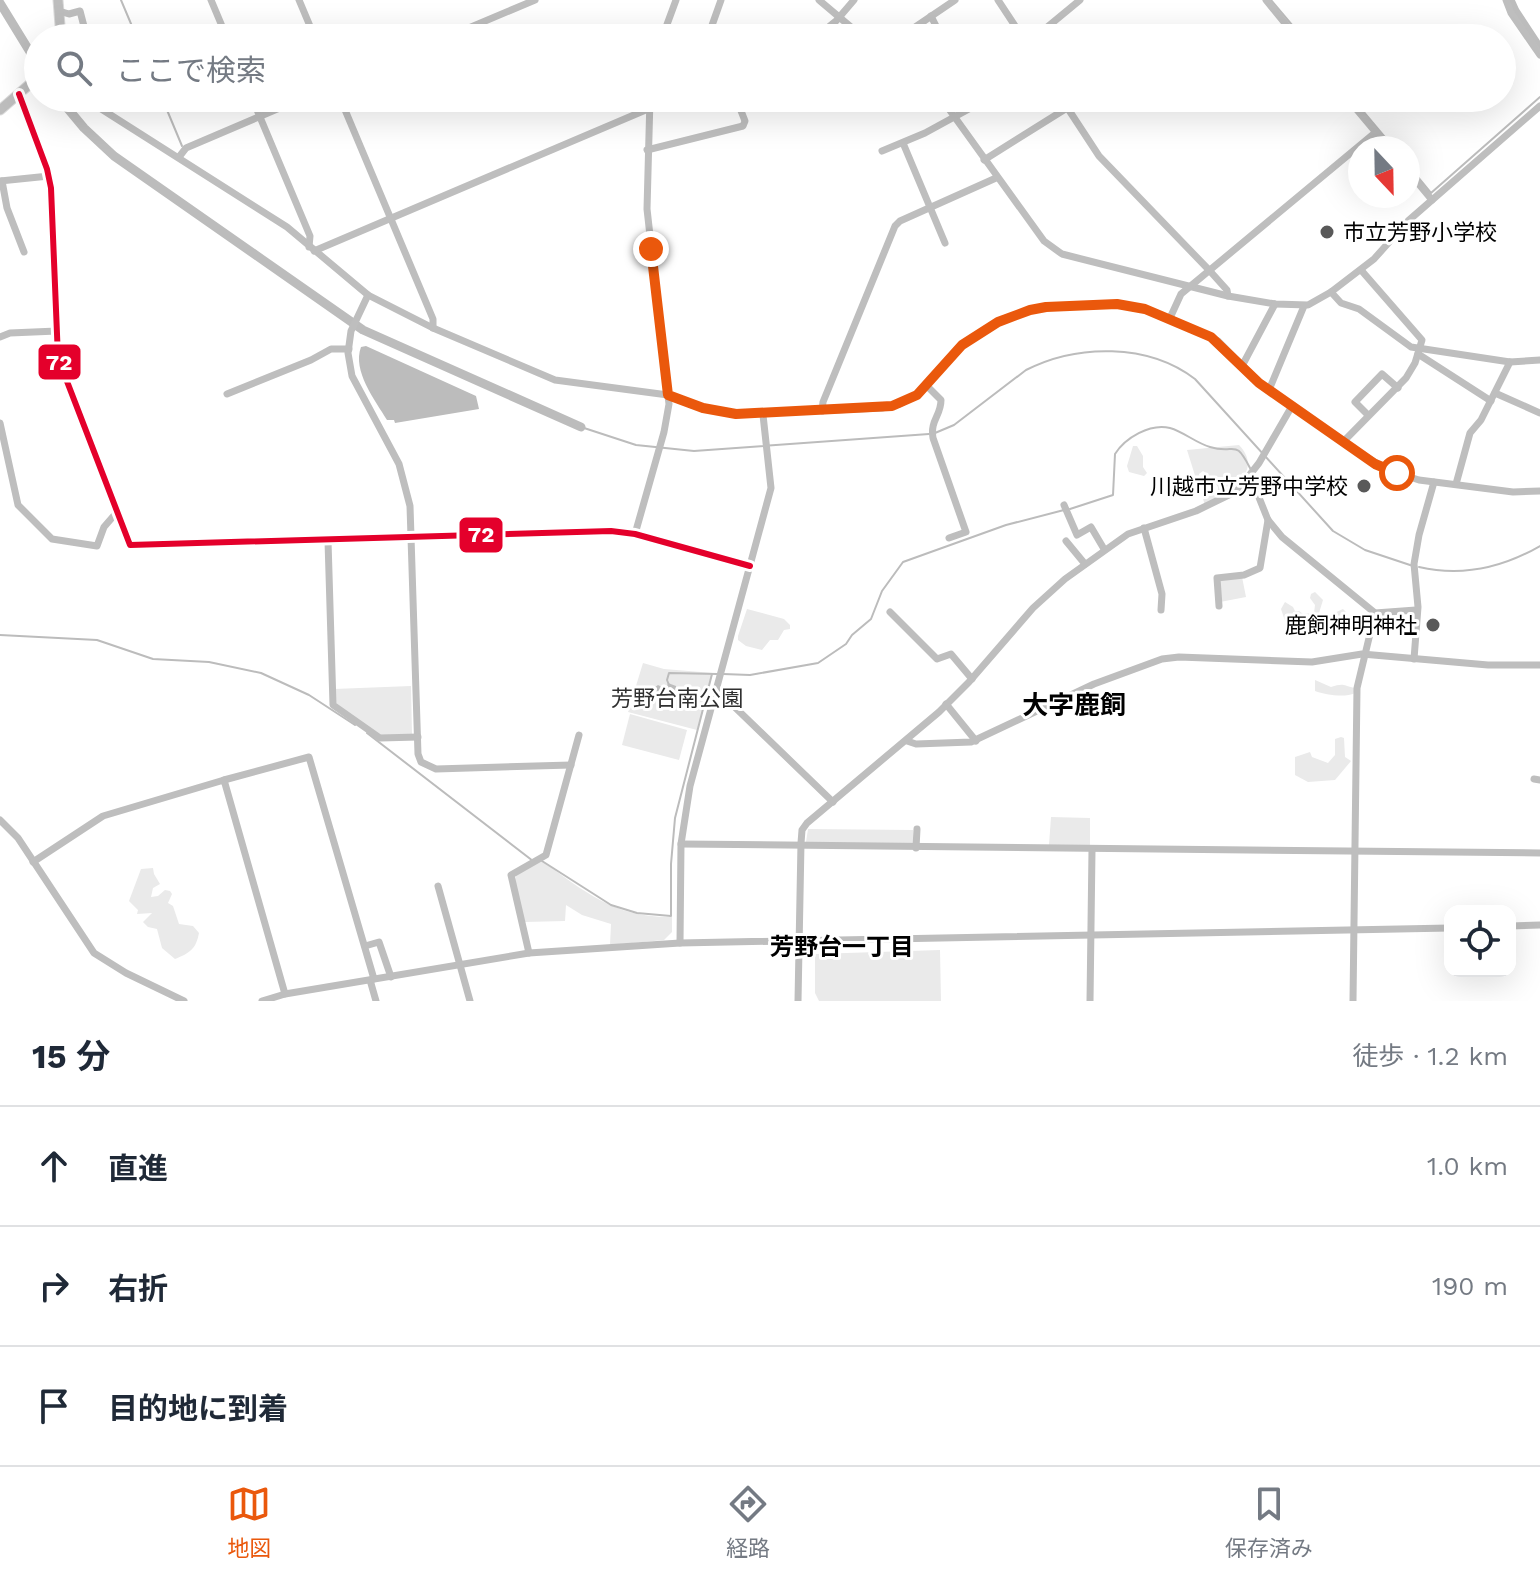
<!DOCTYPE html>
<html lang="ja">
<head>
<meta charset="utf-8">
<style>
	body { margin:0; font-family:"Work Sans","Noto Sans JP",sans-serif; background:#f6f6f7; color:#1f2937 }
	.controls { position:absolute; right:24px; bottom:24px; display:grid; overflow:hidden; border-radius:16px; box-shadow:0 8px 32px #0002 }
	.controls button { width:72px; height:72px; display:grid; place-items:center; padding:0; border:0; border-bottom:2px solid #e0e1e3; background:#fff; color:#1f2937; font:40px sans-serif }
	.compass { position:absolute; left:1348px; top:136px; width:72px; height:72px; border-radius:50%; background:#fff; box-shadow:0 8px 32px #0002; rotate:158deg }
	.stop { position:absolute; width:24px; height:24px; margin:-18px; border:6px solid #ea580c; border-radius:50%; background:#fff }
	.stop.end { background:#ea580c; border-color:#fff; box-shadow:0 2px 8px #0008 }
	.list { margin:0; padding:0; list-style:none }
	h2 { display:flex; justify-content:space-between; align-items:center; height:104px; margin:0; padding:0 32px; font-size:34px }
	h2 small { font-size:26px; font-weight:400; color:#747a83 }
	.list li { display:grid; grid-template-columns:52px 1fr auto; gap:24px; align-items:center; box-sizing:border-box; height:120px; padding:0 32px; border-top:2px solid #e0e1e3 }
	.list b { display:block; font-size:30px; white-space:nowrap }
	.list em { font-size:26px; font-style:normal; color:#747a83 }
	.icon { flex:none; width:44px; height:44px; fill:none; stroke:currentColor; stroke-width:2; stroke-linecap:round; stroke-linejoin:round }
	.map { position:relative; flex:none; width:1540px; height:1001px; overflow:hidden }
	.search { position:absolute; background:#fff; box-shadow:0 8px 32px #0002; left:24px; right:24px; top:24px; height:88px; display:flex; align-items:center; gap:20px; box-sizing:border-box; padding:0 28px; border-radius:44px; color:#747a83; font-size:30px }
	.sheet { height:464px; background:#fff }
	nav { display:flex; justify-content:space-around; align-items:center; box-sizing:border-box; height:112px; border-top:2px solid #e0e1e3; background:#fff; font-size:22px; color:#747a83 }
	nav a { display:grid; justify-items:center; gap:4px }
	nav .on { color:#ea580c }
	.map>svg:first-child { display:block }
</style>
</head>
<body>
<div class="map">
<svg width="1540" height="1001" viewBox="0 0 1540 1001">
	<rect width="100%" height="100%" fill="#fff"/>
	<g fill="#eaeaea">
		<path d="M 1239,445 C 1265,472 1228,494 1205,506 L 1201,491 L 1205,491 L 1205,496 L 1218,493 L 1218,487 L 1214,482 L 1209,483 L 1206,473 L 1203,471 L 1199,474 L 1202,486 L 1198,485 L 1187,450 Z"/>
		<path d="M 1133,446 L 1137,446 L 1143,456 L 1143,467 L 1147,473 L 1144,476 L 1129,472 L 1127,466 Z"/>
		<path d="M 1242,577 L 1246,597 L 1220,602 L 1218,579 Z"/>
		<path d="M 1315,592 L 1323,600 L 1319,613 L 1330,615 L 1343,609 L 1346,612 L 1343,618 L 1338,621 L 1330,617 L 1328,621 L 1321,618 L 1316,621 L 1295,619 L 1285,621 L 1281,609 L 1285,602 L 1293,607 L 1295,611 L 1299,611 L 1303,614 L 1314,613 L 1315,605 L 1310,598 L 1311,594 Z"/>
		<path d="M 747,609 L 784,619 L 790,625 L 790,629 L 784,630 L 778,640 L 770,640 L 762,650 L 746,646 L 738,640 L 738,636 Z"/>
		<path d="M 643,663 L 664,669 L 713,673 L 697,730 L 628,712 Z"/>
		<path d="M 1315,680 L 1331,687 C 1343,683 1343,685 1354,688 L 1355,693 C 1345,698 1326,695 1315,691 Z"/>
		<path d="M 411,686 L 412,734 L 380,736 L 335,704 L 334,689 Z"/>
		<path d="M 630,714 L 687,730 L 679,760 L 622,745 Z"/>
		<path d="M 1341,737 L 1344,738 L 1345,757 L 1351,761 L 1335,780 L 1308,782 L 1295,775 L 1295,757 L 1310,752 L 1312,757 L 1328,763 L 1335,755 L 1335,739 Z"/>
		<path d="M 1051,817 L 1090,818 L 1090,846 L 1049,845 Z"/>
		<path d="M 808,829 L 913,830 L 913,845 L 806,842 Z"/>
		<path d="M 541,860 C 585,892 615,918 672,917 L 672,932 L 664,940 L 610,945 L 611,924 L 582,915 L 566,905 L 565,921 L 525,922 L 515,882 L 516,874 Z"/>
		<path d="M 153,868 L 154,874 L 160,884 L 153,888 L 151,897 L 158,896 L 165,890 L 170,891 L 172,894 L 168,903 L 173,906 L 179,924 L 193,926 L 199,933 C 196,949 190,953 175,959 L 162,948 L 157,929 L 148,927 L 143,922 L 152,913 L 137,914 L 138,910 L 129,901 L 141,869 Z"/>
		<path d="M 940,950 L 941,1001 L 819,1001 L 815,993 L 815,954 Z"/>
	</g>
	<g fill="#bcbcbc">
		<path d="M 366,346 L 476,396 L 479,409 L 395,423 L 394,420 L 387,420 C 375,400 352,371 361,347 Z"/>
		<path d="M 668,683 L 676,686 L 676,696 L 667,702 L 659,700 L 654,695 L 654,688 L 658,685 L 666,689 Z"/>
	</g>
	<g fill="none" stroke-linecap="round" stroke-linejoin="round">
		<g stroke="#bcbcbc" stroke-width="2">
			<path d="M 121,0 L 137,38"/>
			<path d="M 1271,0 L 1303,38"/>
			<path d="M 162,98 L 182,146"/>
			<path d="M 1352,98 L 1394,148"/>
			<path d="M 1408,165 L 1431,193 L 1540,97"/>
			<path d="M 581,427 L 636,445 L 694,451 L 929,434"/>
			<path d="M 935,433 L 954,425 L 1026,370 C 1077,344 1148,343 1195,379 L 1333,531 L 1365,550 L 1413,566"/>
			<path d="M 1070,509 L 1113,495 L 1115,454 C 1125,438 1150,423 1170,428 C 1184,432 1196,443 1210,447 C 1236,455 1234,437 1250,468"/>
			<path d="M 1419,567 C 1462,577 1502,568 1540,546"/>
			<path d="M 0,635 L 97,640 L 153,659 L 209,662 L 261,673 L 309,695 L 355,725"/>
			<path d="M 723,674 L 750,675 L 818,663 L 846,644 L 852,635 L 871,619 L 882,591 L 903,562 L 1006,525 L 1064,510"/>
			<path d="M 669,685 L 667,680 L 669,673 L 717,674"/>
			<path d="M 367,733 L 533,861"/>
			<path d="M 542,861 L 611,905 L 637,913 L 671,916 L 671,864 L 675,818 L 712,674"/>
		</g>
		<g stroke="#bcbcbc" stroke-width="9">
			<path d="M 1510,0 L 1515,11 L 1540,49"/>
			<path d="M 0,3 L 38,65"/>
			<path d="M 59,98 L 84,128 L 114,156 L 363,330 L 581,427"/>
		</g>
		<defs>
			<g id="major">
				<path d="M 58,0 L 61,38"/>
				<path d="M 0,110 L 38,77"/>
			</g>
		</defs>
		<use href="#major" stroke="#dbdbdb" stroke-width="11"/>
		<g stroke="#bebebe" stroke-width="7">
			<path d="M 211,0 L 227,38"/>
			<path d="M 299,0 L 315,38"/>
			<path d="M 819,0 L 864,38"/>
			<path d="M 998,0 L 1023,38"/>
			<path d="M 1266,0 L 1297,38"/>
			<path d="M 1506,0 L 1511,13 L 1540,55"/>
			<path d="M 59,11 L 69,14 L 80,11 L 87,38"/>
			<path d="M 931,16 L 942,38"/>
			<path d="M 445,38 L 535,0"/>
			<path d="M 662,38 L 676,0"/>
			<path d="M 704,38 L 710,31 L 721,0"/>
			<path d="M 815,38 L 836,21 L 854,0"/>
			<path d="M 899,38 L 955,0"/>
			<path d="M 1034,38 L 1080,0"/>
			<path d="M 19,94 L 47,169 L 51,188 L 58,358 L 130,545 L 611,531 L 635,534 L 750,566"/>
			<path d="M 84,98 L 287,227 L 368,295 L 433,328 L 555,380 L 668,395 L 703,408 L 736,414 L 882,408 L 900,404 L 917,395 L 962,345 L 998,322 L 1030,310 L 1046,307 L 1117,304 L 1145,309 L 1218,341 L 1259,383 L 1363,455 L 1388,470 L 1419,480 L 1513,492 L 1540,491"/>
			<path d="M 252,98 L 310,236 L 309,247"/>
			<path d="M 340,98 L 433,319 L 433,328"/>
			<path d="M 941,98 L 1044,241 L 1062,254 L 1228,296 L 1275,304 L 1308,305 L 1331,292 L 1374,259 L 1408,221 L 1540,106"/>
			<path d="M 1061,98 L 1099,156 L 1209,270 L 1227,290 L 1228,296"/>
			<path d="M 1347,98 L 1389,148"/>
			<path d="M 903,143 L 945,243"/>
			<path d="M 647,150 L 743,126 L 745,121 L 736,98"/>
			<path d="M 882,151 L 925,133 L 989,98"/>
			<path d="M 179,157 L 186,148 L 303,98"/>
			<path d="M 984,160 L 1067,108"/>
			<path d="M 1408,171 L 1432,200"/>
			<path d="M 0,181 L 49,176"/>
			<path d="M 2,181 L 7,208 L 24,252"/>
			<path d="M 314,251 L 648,109"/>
			<path d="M 1331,292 L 1341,303 L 1359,309 L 1411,347 L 1510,362 L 1540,360"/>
			<path d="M 368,295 L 351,331 L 348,353 L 352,376 L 399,464 L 410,506 L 418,754 L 421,762 L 436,769 L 571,765"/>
			<path d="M 1170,318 L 1181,294 L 1376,132"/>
			<path d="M 0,337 L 10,333 L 57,331"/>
			<path d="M 1418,354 L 1491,401"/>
			<path d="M 1242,366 L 1275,304"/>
			<path d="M 926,385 L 941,400 C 941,416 930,420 933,438 L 966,532 L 949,538"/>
			<path d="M 1269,390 L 1304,306"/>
			<path d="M 1495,393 L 1540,413"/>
			<path d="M 227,394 L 311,360 L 331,349 L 349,349"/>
			<path d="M 822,411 L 823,402 L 895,226 L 900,221 L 996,178"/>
			<path d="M 1368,415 L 1355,402 L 1382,374 L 1398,388"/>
			<path d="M 0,423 L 18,505 L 52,539 L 97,546 L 104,527 L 117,512"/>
			<path d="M 1343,442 L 1406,378 L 1415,363 L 1422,340 L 1361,270"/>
			<path d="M 1246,483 L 1258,495 L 1268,520 L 1282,537 L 1375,613 L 1416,610"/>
			<path d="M 1456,484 L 1470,433 L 1481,420 L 1510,362"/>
			<path d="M 1064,505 L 1077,535 L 1091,527 L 1104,549"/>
			<path d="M 1144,528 L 1162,594 L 1161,610"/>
			<path d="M 635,534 L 664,432 L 669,404 L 647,209 L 650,98"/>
			<path d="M 328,541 L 333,705 L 380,738 L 418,737"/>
			<path d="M 1066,541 L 1085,564"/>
			<path d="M 1219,606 L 1217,578 L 1244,575 L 1260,568 L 1268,520"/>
			<path d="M 890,612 L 937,659 L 951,654 L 972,679"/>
			<path d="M 1414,659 L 1418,607 L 1414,564 L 1419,535 L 1434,482"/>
			<path d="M 716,689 L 833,802"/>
			<path d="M 946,704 L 976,741"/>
			<path d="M 907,741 L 916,744 L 971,742 L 1094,684 L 1162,659 L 1179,657 L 1312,662 L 1362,654 L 1488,665 L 1540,665"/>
			<path d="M 1534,779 L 1540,780"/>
			<path d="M 224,780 L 309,757 L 374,979"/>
			<path d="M 0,820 L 18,838 L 94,953 L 126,973 L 184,1001"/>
			<path d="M 681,844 L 1540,853"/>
			<path d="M 916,848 L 917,829"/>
			<path d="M 33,862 L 103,816 L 224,780 L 285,994"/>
			<path d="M 438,886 L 470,1001"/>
			<path d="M 1510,926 L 1540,925"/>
			<path d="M 680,943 L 681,844 L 690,786 L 771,488 L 763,415"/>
			<path d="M 365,946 L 379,942 L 391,977"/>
			<path d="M 529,953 L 511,875 L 546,855 L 579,735"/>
			<path d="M 370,980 L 376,1001"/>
			<path d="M 262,1001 L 285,994 L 529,953 L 680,943 L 1450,928"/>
			<path d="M 798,1001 L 801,843 L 802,830 L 807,823 L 939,712 L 969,682 L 1033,608 L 1065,579 L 1128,534 L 1196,511 L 1237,491 L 1259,463 L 1292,406"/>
			<path d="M 1090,1001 L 1092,850"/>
			<path d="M 1353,1001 L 1357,688 L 1375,613"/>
		</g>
		<use href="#major" stroke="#bdbdbd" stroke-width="9"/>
		<defs>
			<path id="bus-1" d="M 19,94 L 47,169 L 51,188 L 58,358 L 130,545 L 611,531 L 635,534 L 750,566"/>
		</defs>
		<use href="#bus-1" stroke="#fff" stroke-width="12"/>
		<use href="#bus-1" stroke="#e4002b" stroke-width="6"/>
	</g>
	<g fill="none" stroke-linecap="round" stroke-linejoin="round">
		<path stroke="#ea580c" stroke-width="10" d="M 651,249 L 668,395 L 703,408 L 736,414 L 892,406 L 917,395 L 962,345 L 998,322 L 1030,310 L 1046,307 L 1117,304 L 1145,309 L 1211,337 L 1259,383 L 1375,464 L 1397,473"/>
	</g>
	<g fill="#595959" stroke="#fff" stroke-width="3">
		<circle cx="1327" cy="232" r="8"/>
		<circle cx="1364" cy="486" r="8"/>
		<circle cx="1433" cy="625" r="8"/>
	</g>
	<g text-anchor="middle" stroke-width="6" stroke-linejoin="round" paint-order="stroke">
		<g font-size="22" fill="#000" stroke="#fff" text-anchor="end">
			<text x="1343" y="240" text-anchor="start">市立芳野小学校</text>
			<text x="1348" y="494">川越市立芳野中学校</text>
			<text x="1417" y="633">鹿飼神明神社</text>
		</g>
		<g font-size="22" fill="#303030" stroke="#fff">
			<text x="677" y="706">芳野台南公園</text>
		</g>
		<g font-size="24" font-weight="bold" fill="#000" stroke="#fff">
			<text x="842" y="955">芳野台一丁目</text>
		</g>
		<g font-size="26" font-weight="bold" fill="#000" stroke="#fff">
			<text x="1074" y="714">大字鹿飼</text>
		</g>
	</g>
	<g stroke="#fff" stroke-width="3">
		<rect x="37" y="343" width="45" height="38" rx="8" fill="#e4002b"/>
		<rect x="458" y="516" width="46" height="38" rx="8" fill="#e4002b"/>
	</g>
	<g font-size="22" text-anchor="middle" font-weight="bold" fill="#fff">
		<text x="59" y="370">72</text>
		<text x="481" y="542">72</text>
	</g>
</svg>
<div class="controls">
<button><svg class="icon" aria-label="locate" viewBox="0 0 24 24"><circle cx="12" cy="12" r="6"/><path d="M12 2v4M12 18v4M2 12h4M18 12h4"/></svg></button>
</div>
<svg class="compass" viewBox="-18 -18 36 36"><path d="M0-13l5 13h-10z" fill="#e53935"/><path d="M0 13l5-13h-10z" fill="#747a83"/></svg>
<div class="stop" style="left:1397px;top:473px"></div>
<div class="stop end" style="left:651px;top:249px"></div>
<div class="search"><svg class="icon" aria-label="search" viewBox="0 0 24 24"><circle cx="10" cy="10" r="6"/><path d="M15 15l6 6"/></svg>ここで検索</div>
</div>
<section class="sheet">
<h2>15 分<small>徒歩 · 1.2 km</small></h2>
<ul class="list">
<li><svg class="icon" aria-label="ahead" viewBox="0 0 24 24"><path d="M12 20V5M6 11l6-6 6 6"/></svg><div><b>直進</b></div><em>1.0 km</em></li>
<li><svg class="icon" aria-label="right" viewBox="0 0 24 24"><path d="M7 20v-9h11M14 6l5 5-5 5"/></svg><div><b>右折</b></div><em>190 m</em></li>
<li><svg class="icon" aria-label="arrive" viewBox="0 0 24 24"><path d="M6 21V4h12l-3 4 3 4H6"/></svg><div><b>目的地に到着</b></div></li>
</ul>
</section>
<nav>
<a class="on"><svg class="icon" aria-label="map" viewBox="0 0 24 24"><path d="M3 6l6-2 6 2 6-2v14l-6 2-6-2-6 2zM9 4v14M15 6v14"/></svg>地図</a>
<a><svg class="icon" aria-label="directions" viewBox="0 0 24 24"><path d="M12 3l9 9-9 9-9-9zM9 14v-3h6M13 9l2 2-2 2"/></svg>経路</a>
<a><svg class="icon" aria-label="saved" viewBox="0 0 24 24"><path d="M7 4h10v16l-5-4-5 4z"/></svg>保存済み</a>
</nav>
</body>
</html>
